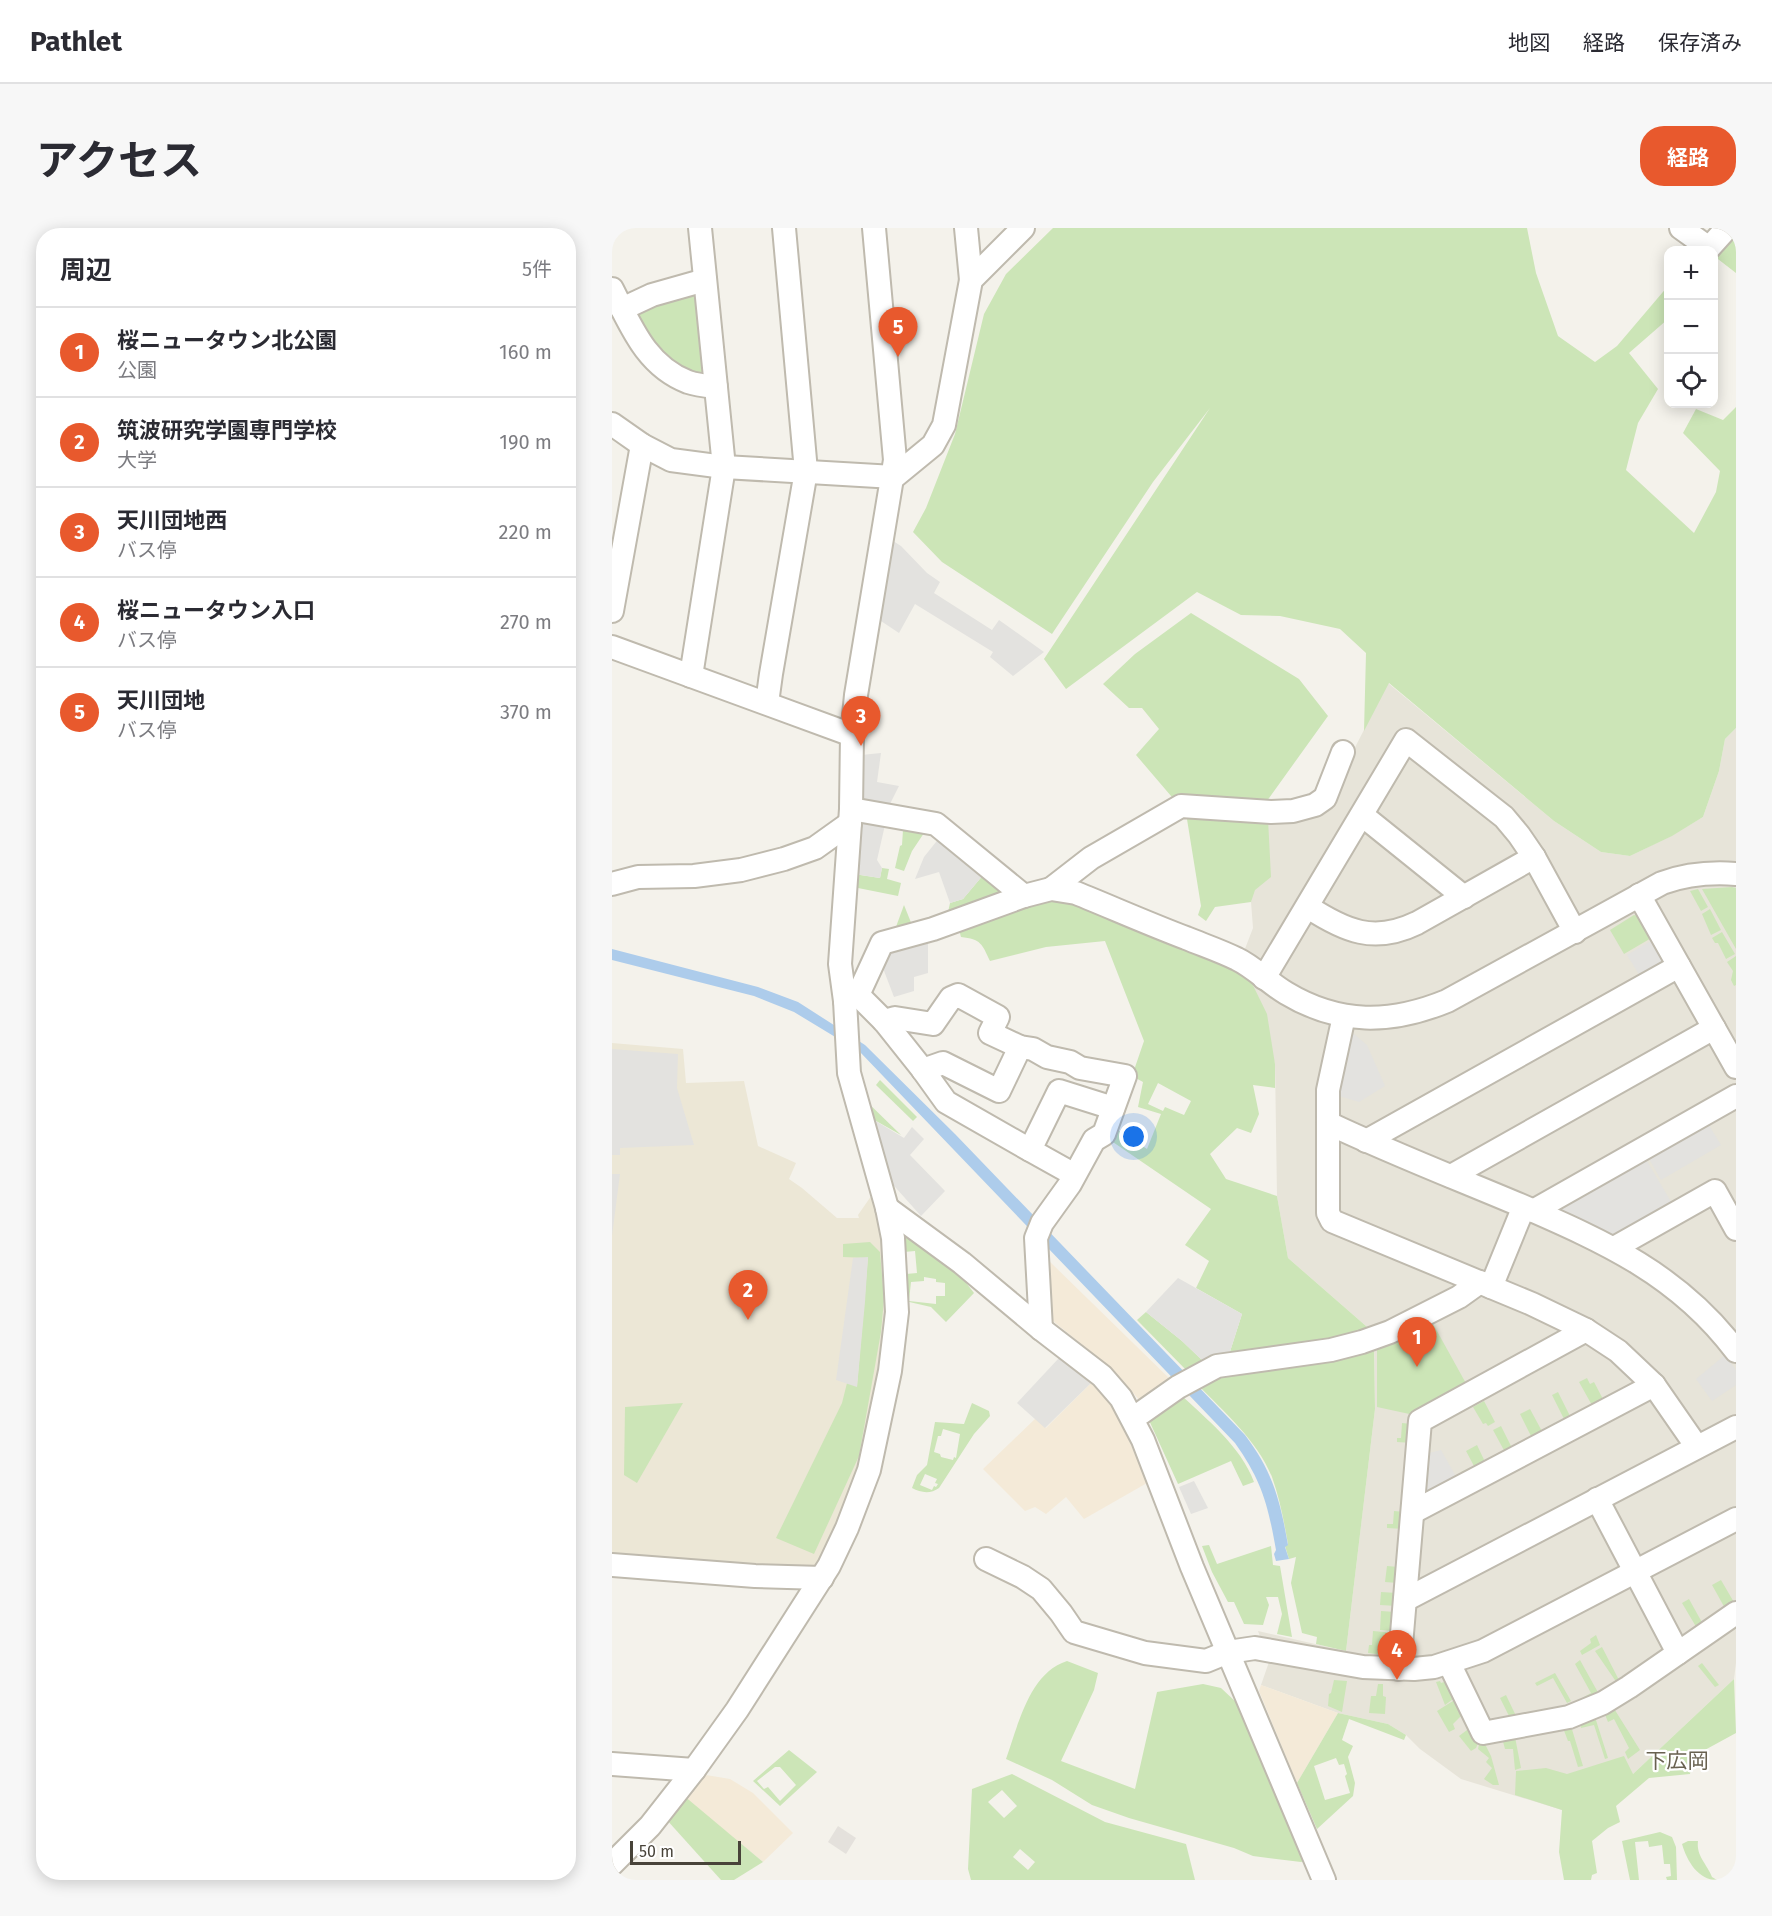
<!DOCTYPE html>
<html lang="ja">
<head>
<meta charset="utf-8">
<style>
	body { margin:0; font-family:"Fira Sans","Noto Sans JP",sans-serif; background:#f7f7f7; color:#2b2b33 }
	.controls { position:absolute; right:18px; top:18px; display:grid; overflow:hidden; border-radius:12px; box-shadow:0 3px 15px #0003 }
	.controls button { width:54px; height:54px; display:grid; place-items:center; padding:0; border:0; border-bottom:2px solid #e1e1e2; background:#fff; color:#2b2b33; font:30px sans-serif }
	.scale { position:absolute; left:18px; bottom:15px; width:111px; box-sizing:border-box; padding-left:6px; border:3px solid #484339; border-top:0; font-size:16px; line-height:21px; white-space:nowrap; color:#484339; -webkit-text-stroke:4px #fff; paint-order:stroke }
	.you { position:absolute; left:522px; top:909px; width:21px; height:21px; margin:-15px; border:4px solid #fff; border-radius:50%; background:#1a73e8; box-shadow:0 0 0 9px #1a73e833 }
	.badge { display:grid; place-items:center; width:39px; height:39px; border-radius:50%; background:#e8592d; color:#fff; font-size:20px; font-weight:700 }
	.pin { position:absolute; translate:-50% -50px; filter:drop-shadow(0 2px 3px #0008) }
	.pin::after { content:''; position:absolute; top:32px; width:21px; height:18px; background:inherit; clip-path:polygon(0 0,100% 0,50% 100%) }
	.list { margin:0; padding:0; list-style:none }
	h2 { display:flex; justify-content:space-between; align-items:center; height:78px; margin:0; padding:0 24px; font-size:26px }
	h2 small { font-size:20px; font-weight:400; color:#7c7c81 }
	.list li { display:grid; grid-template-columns:39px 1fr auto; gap:18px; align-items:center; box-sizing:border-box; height:90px; padding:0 24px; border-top:2px solid #e1e1e2 }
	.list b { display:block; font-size:22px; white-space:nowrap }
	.list p { margin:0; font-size:20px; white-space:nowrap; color:#7c7c81 }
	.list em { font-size:20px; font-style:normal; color:#7c7c81 }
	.icon { flex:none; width:33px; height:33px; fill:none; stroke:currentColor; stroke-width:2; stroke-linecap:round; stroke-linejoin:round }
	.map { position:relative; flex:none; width:1124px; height:1652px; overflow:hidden; border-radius:24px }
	header { display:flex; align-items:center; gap:36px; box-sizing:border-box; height:84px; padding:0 30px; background:#fff; border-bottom:2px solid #e1e1e2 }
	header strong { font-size:28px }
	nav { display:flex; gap:33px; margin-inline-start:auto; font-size:21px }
	.intro { display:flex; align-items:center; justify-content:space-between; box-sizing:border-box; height:144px; padding:0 36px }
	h1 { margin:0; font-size:42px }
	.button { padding:15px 27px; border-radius:24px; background:#e8592d; color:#fff; font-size:21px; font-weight:700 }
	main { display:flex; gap:36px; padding:0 36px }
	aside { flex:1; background:#fff; border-radius:24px; box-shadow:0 3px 15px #0003 }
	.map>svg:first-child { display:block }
</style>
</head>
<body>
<header>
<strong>Pathlet</strong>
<nav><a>地図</a><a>経路</a><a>保存済み</a></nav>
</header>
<div class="intro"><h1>アクセス</h1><a class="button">経路</a></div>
<main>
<aside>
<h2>周辺<small>5件</small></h2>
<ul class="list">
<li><span class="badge">1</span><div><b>桜ニュータウン北公園</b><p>公園</p></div><em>160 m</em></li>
<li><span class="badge">2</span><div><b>筑波研究学園専門学校</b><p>大学</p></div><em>190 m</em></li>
<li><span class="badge">3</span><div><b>天川団地西</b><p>バス停</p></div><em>220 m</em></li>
<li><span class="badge">4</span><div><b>桜ニュータウン入口</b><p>バス停</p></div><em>270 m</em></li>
<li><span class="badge">5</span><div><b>天川団地</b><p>バス停</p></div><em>370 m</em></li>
</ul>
</aside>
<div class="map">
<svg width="1124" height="1652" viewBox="0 0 1124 1652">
	<rect width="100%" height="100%" fill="#f4f2eb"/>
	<path fill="#e7e4d9" d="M 776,455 L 942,593 L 989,624 L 1018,628 L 1059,608 L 1091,589 L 1107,543 L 1113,511 L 1124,500 L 1124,1435 L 1122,1451 L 1021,1546 L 950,1582 L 849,1551 L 808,1521 L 794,1507 L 776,1496 L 726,1485 L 649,1457 L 657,1434 L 646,1403 L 734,1423 L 763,1181 L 762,1105 L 676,1030 L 665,968 L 663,836 L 641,762 L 632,739 L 631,726 L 641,700 L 639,674 L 656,591 L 712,580 Z"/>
	<g fill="#f4ead8">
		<path d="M 434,1030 L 562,1155 L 530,1175 L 499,1140 L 436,1089 Z"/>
		<path d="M 479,1155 L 504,1182 L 535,1255 L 472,1291 L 454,1269 L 434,1286 L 423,1279 L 413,1283 L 371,1241 L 424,1190 L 434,1200 Z"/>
		<path d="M 649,1457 L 726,1485 L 685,1555 L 647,1463 Z"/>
		<path d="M 88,1546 L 118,1551 L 141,1565 L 181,1605 L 151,1634 L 68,1566 Z"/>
	</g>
	<path fill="#e4e1dc" d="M 226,1598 L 244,1610 L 234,1626 L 216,1614 Z"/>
	<path fill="#ece7d6" d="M 0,815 L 71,821 L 74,855 L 132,853 L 146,918 L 184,935 L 177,951 L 190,960 L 225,990 L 247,990 L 246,987 L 262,964 L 269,1002 L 275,1071 L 271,1113 L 250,1229 L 225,1292 L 202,1341 L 0,1332 Z"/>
	<g fill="#cce5b7" fill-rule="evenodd">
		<path d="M 441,0 L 915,0 L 924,45 L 946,108 L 983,134 L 1005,118 L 1056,58 L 1056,91 L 1017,125 L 1046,161 L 1026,195 L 1014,242 L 1082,305 L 1104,264 L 1108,243 L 1071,205 L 1084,181 L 1111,192 L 1124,179 L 1124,500 L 1113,511 L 1107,543 L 1091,589 L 1060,608 L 1018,628 L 989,624 L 942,593 L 777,455 L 752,503 L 754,425 L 728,401 L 668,388 L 629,387 L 585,364 L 454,461 L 432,431 L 598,180 L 541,254 L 440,406 L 330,334 L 301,304 L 314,280 L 343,206 L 372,86 L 394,46 Z"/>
		<path d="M 1124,2 L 1124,45 L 1102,28 Z"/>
		<path d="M 87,63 L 96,148 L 90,152 L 54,137 L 21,82 Z"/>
		<path d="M 579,385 L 687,451 L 716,488 L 652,577 L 565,575 L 524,527 L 547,501 L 530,480 L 517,480 L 491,456 L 523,426 Z"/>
		<path d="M 574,585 L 656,591 L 659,649 L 643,662 L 639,674 L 603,679 L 594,693 L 586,687 L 589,678 Z"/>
		<path d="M 291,602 L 306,603 L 312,605 L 300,623 L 292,643 L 283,640 L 288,618 L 290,617 Z"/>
		<path d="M 270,640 L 277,641 L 275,651 L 289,655 L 286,668 L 241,659 L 242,646 L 268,650 Z"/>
		<path d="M 372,646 L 397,666 L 335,689 L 338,675 L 351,671 Z"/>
		<path d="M 1120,659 L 1124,660 L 1124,721 L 1090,661 Z"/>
		<path d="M 1086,661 L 1096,679 L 1089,683 L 1078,663 Z"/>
		<path d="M 435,670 L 466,672 L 632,739 L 655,786 L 663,836 L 663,860 L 641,857 L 647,886 L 639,905 L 625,900 L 598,926 L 614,951 L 665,968 L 676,1030 L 762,1105 L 684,1123 L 615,1133 L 630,1086 L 584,1060 L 597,1033 L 573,1017 L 599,981 L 495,910 L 500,898 L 535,921 L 549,886 L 526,879 L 531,854 L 520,848 L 532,813 L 493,713 L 434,719 L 378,733 C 370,716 369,711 349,709 L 346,698 ZM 546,855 L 579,873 L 572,887 L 553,879 L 551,883 L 536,876 Z"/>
		<path d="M 292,677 L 302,702 L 281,707 Z"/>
		<path d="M 1098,681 L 1109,702 L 1099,707 L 1090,686 Z"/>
		<path d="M 1022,687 L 1029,689 L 1041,709 L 1012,726 L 998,702 Z"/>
		<path d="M 1110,704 L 1123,726 L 1114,731 L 1106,715 L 1103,715 L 1100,710 Z"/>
		<path d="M 1124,728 L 1124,757 L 1122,758 L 1119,752 L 1121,743 L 1115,734 Z"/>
		<path d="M 268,852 L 305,889 L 301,893 L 264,857 Z"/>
		<path d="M 250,869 L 289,907 L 257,889 Z"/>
		<path d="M 299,1005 L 348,1047 L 362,1065 L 334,1094 L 319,1079 L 293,1073 L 287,1012 ZM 303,1023 L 305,1045 L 294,1046 L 292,1024 ZM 312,1049 L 324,1051 L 324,1054 L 333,1055 L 333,1068 L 324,1068 L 324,1076 L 297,1073 L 299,1054 L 312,1053 Z"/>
		<path d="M 258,1014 L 268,1024 L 272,1071 L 269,1104 L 247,1228 L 202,1326 L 164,1310 L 230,1175 L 235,1155 L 245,1158 L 256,1030 L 231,1029 L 231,1016 Z"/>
		<path d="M 534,1084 L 570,1113 L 592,1134 L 578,1146 L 525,1092 Z"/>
		<path d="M 820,1094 L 856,1159 L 802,1187 L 765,1179 L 765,1118 Z"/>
		<path d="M 762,1118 L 763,1181 L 734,1423 L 704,1416 L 705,1409 L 690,1405 L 679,1355 L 684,1329 L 677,1331 L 673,1318 L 676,1316 C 672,1294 668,1271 660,1249 C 645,1212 612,1184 585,1156 L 610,1144 Z"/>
		<path d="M 975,1150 L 978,1156 L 982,1154 L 992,1173 L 981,1179 L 967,1154 Z"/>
		<path d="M 946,1164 L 958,1188 L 952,1191 L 940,1167 Z"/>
		<path d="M 567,1165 C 594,1191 629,1218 642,1254 L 631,1258 L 619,1233 L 566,1256 L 536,1190 Z"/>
		<path d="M 872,1173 L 883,1194 L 876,1198 L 874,1195 L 871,1196 L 861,1179 Z"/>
		<path d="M 71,1175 L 25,1255 L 12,1247 L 13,1179 Z"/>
		<path d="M 360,1175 L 377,1183 L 378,1188 L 362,1206 L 327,1260 C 319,1266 309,1265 300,1260 L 305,1247 L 315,1237 L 323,1194 L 352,1196 ZM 331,1201 L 348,1206 L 344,1230 L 342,1229 L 341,1232 L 329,1229 L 328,1226 L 322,1224 L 326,1208 L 329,1208 ZM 313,1246 L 325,1251 L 323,1255 L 326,1256 L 324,1259 L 322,1258 L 320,1262 L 308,1257 Z"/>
		<path d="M 918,1181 L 932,1207 L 921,1212 L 908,1186 Z"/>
		<path d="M 790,1195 L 800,1196 L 800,1215 L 785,1214 L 785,1210 L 789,1210 Z"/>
		<path d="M 889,1198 L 901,1222 L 894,1226 L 881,1202 Z"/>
		<path d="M 865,1217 L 875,1238 L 852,1250 L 849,1244 L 862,1238 L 854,1223 Z"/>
		<path d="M 782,1283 L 793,1284 L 792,1301 L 775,1300 L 775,1296 L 781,1296 Z"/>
		<path d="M 597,1317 L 605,1336 L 659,1318 L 661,1337 L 668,1338 L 680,1409 L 665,1406 L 670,1386 L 666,1369 L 654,1369 L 657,1377 L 651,1397 L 632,1396 L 622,1374 L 616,1374 L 600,1344 L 590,1318 Z"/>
		<path d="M 775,1338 L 787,1339 L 786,1355 L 773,1354 Z"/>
		<path d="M 1109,1352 L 1123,1376 L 1114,1382 L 1100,1357 Z"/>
		<path d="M 769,1364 L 785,1365 L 785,1378 L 768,1377 Z"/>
		<path d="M 1077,1371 L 1092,1398 L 1086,1402 L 1070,1375 Z"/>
		<path d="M 769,1383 L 783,1384 L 782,1403 L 768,1402 Z"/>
		<path d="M 761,1403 L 783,1405 L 782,1420 L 771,1427 L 756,1425 L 757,1417 L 760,1417 Z"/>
		<path d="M 984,1407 L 988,1417 L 970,1427 L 968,1423 L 979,1415 L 978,1411 Z"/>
		<path d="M 990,1419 L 1009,1456 L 1005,1455 L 983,1423 Z"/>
		<path d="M 968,1432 L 988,1468 L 975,1475 L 972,1469 L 979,1465 L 963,1436 Z"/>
		<path d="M 455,1433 L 486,1445 L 482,1462 L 449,1533 L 523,1561 L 545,1464 L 591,1456 L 609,1460 L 625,1475 L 693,1633 L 689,1634 L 641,1628 L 622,1620 L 517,1590 L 480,1577 L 440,1552 L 394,1531 C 406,1498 417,1445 455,1433 Z"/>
		<path d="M 1090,1435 L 1107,1457 L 1103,1459 L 1086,1438 Z"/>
		<path d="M 943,1445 L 959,1473 L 955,1475 L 941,1450 L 925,1458 L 923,1455 Z"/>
		<path d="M 1122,1451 L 1124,1505 L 1091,1523 L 1081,1532 L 1078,1546 L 1037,1550 L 1004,1578 L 1008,1594 L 996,1600 L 980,1613 L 985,1645 L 980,1647 L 979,1652 L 952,1652 L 947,1624 L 950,1582 L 903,1567 L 904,1543 L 934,1540 L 955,1546 L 1012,1528 L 1021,1546 Z"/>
		<path d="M 722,1452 L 735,1453 L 730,1484 L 716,1478 L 717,1466 L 719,1465 Z"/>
		<path d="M 828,1453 L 829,1455 L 835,1453 L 844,1469 L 833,1477 L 824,1454 Z"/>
		<path d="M 766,1456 L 771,1456 L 771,1468 L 774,1469 L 773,1486 L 757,1485 L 759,1468 L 764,1468 Z"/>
		<path d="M 894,1467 L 905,1490 L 899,1492 L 888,1470 Z"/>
		<path d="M 844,1471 L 851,1486 L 841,1496 L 843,1501 L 837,1504 L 825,1483 Z"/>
		<path d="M 1001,1479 L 1028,1522 L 1016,1531 L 1013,1524 L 1017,1520 L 1002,1491 L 996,1494 L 992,1484 Z"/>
		<path d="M 726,1485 L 776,1496 L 794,1507 L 792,1512 L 737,1491 L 730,1512 L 741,1518 L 736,1529 L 743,1555 L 741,1568 L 705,1601 L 685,1555 ZM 724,1530 L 727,1537 L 732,1536 L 735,1546 L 733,1548 L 738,1565 L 713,1572 L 702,1538 Z"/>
		<path d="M 983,1489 L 996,1530 L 993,1531 L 982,1497 L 969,1500 L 968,1494 Z"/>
		<path d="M 959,1498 L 971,1538 L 966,1539 L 958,1513 L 956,1513 L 951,1500 Z"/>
		<path d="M 859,1499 L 867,1513 L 864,1520 L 859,1523 L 847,1508 Z"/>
		<path d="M 903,1509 L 909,1540 L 903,1542 L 901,1521 L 893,1521 L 890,1510 Z"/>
		<path d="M 872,1514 L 879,1528 L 887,1557 L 881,1557 L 872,1551 L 880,1540 L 874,1534 L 877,1530 L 866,1521 L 867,1516 Z"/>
		<path d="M 177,1522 L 205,1544 L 168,1578 L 141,1553 ZM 163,1539 L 168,1539 L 184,1557 L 168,1573 L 156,1559 L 152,1561 L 145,1553 Z"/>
		<path d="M 400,1546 L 493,1594 L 574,1616 L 583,1652 L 359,1652 L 356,1641 L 360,1561 ZM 390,1562 L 405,1578 L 392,1590 L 376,1574 ZM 408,1621 L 423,1634 L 416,1642 L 401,1629 Z"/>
		<path d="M 68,1566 L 77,1572 L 151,1634 L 122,1652 L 109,1652 L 54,1591 Z"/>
		<path d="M 1048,1604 L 1060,1609 L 1064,1619 L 1065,1652 L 1055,1652 L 1054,1649 L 1059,1648 L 1058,1636 L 1052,1636 L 1050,1617 L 1037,1619 L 1036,1613 L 1023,1614 L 1027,1652 L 1018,1652 L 1010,1613 Z"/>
		<path d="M 1076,1613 L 1086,1613 C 1084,1628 1095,1636 1100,1649 L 1105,1652 C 1086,1652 1075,1633 1070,1616 Z"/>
	</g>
	<g fill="#e3e2df">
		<path d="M 278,311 L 289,318 L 315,345 L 328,354 L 322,365 L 380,402 L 387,392 L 432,424 L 401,448 L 378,429 L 381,424 L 303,376 L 287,405 L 266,391 Z"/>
		<path d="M 269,525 L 265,554 L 287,558 L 275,582 L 247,578 L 249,527 Z"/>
		<path d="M 256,593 L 273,597 L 265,632 L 270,640 L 268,650 L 242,646 L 247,599 Z"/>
		<path d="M 328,609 L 372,646 L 351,671 L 338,675 L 327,644 L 303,651 L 312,629 Z"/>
		<path d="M 1042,711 L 1055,731 L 1051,740 L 1031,753 L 1015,727 Z"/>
		<path d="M 316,712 L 316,745 L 302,749 L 302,763 L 282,769 L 269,735 L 274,723 Z"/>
		<path d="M 742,806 L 755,817 L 773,858 L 747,874 L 727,868 L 737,810 Z"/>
		<path d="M 0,821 L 66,826 L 65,860 L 82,917 L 8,920 L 8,927 L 0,927 Z"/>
		<path d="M 257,889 L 292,910 L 300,899 L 312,911 L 298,927 L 333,963 L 309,988 L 276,951 Z"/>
		<path d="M 1095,894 L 1109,917 L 1049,952 L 1036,929 Z"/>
		<path d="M 1032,928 L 1061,977 L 1005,1009 L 996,1008 L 949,989 L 949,975 Z"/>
		<path d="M 0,946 L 8,946 L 0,1008 Z"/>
		<path d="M 256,1029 L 253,1074 L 245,1159 L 224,1152 L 241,1030 Z"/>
		<path d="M 566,1050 L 630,1086 L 615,1133 L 592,1134 L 570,1113 L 534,1084 Z"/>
		<path d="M 1113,1127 L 1124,1142 L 1124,1157 L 1100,1173 L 1084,1151 Z"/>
		<path d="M 447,1130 L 479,1155 L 433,1200 L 405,1175 Z"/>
		<path d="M 829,1222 L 847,1254 L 821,1268 L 810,1260 L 813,1226 Z"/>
		<path d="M 582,1253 L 596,1280 L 579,1286 L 567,1259 Z"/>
	</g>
	<path fill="#adcceb" d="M 0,721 L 146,759 L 186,774 L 253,817 L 343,906 L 633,1207 C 661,1244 668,1272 676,1317 L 673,1319 L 677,1331 L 664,1333 L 662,1326 L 664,1322 C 656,1277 650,1253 623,1215 L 248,824 L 182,784 L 142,768 L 0,732 Z"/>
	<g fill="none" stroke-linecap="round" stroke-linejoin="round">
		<defs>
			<g id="minor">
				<path d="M 354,0 L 359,52"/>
				<path d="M 1069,0 L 1097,20 L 1115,0"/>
				<path d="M 0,61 C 19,98 34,138 76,154 C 85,157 95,158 104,159"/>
				<path d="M 10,81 L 40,67 L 93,52"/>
				<path d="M 0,196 L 30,217 L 59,232 L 112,239 L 282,249 L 321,217 L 332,197 L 359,52 L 411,0"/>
				<path d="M 0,383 L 30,217"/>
				<path d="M 0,419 L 240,507"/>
				<path d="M 79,448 L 112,239 L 88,0"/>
				<path d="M 155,475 L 159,446 L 194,243 L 172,0"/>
				<path d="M 239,581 L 324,596 L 412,668"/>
				<path d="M 750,587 L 852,669"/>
				<path d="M 0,656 L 26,649 L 82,648 L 129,642 L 172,631 L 203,620 L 238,595"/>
				<path d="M 439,661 L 479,630 L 569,578 L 659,584 L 681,583 L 703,577 L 713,570 L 731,524"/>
				<path d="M 1027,667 L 1124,839"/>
				<path d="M 696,679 C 733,703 762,716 805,695 L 922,629"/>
				<path d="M 652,750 L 794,512 L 892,589 L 907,607 L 922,629 L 963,704"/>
				<path d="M 246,767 L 270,715 L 321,701 L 412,668 L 439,661 L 464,665 C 501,680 537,696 574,710 C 591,717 609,723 625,731 C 642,739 657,755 674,765 C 727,797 779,796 835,773 L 1050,655 C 1075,646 1098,644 1124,646"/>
				<path d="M 233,773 L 246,767 L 272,793 L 311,842 L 334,874 L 418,922"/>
				<path d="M 732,788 L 716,862 L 716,985 L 720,993 L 920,1076 L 974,1102 L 1006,1123 L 1042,1157 L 1085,1219"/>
				<path d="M 272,793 L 283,790 L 321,796 L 339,770 L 346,767 L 386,789 L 378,805 L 408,819 L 421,821 L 435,829 L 458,834 L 468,840 L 513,848 L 492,906 L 482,912 L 458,956 L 430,995 L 424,1010 L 429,1101"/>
				<path d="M 311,842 L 331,835 L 387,863 L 408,819"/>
				<path d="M 716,895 C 779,925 844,950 908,977 C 993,1014 1067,1047 1124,1123"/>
				<path d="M 754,913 L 1067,738"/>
				<path d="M 461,946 L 418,922 L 447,863 L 501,880"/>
				<path d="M 839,948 L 1102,800"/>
				<path d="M 275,980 L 350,1035 L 429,1101 L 490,1148 L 509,1170 L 531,1212 L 580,1339 L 712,1652"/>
				<path d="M 921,983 L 1124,868"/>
				<path d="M 1002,1020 L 1103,963 L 1124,1001"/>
				<path d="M 879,1059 L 908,988"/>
				<path d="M 520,1189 L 529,1185 L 566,1159 L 605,1138 L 719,1122 L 750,1114 L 778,1104 L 847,1069 L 868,1054"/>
				<path d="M 985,1271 L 1066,1425"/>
				<path d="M 801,1284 L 1042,1157"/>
				<path d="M 374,1331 L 411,1349 L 429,1361 L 449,1385 L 462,1404 L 533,1425 L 594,1433 L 616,1424 L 643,1420 L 751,1439 L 802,1441 L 822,1439 L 871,1423 L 1124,1291"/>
				<path d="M 0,1337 L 143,1348 L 210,1350"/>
				<path d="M 793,1372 L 1124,1199"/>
				<path d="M 837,1435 L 871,1505 L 957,1489 L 991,1475 L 1017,1459 L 1124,1385"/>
				<path d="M 787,1441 L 808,1193 L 974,1102"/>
				<path d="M 0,1536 L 82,1542"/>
				<path d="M 0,1636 L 38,1598 L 82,1542 L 125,1482 L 217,1338 L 235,1300 L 257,1242 L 278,1143 L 285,1084 L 281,1010 L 275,980 L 237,845 L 233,773 L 228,736 L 239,581 L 240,507 L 244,467 L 283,232 L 262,0"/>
			</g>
		</defs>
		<use href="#minor" stroke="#bfbaae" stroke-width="26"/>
		<use href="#minor" stroke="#fff" stroke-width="22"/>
	</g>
	<g text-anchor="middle" stroke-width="4.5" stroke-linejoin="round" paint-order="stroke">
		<g font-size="21" fill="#696251" stroke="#fff">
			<text x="1065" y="1540">下広岡</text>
		</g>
	</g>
</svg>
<div class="controls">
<button>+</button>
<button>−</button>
<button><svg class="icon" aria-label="locate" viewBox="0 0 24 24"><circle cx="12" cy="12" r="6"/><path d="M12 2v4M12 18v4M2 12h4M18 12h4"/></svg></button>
</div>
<div class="scale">50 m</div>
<div class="you"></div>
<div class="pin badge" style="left:805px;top:1139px">1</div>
<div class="pin badge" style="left:136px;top:1092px">2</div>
<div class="pin badge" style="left:249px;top:518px">3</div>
<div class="pin badge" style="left:785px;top:1452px">4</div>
<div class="pin badge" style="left:286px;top:129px">5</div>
</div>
</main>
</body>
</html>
